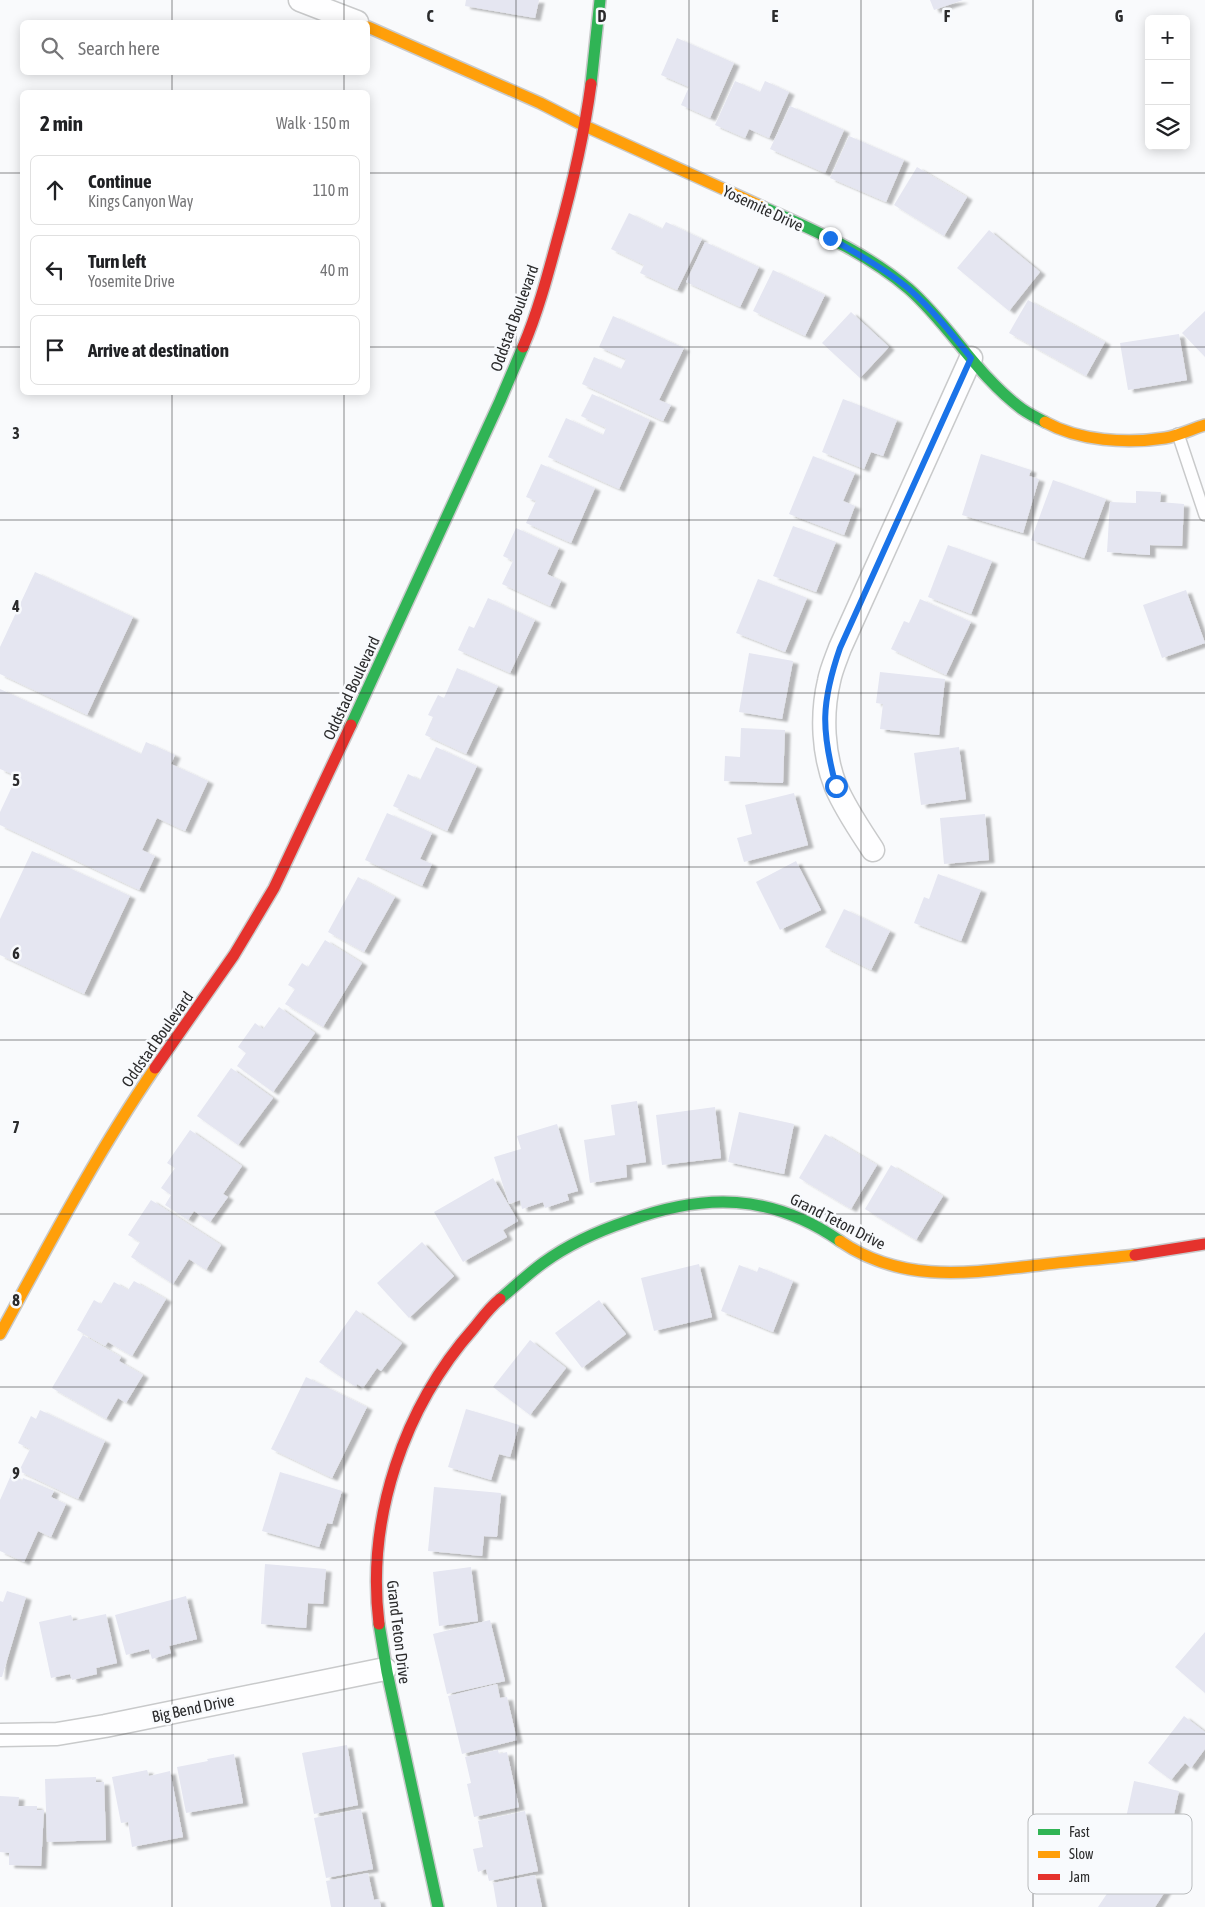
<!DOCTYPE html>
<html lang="en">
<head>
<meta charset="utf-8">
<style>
	body { margin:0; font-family:"Asap Condensed",sans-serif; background:#f6f6f6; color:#202124 }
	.controls { position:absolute; right:15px; top:15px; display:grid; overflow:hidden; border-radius:8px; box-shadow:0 2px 12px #0003 }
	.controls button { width:45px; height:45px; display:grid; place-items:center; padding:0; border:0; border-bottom:1px solid #e0e0e0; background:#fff; color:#202124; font:25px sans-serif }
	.stop { position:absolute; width:15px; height:15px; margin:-11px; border:4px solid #1a73e8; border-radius:50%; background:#fff }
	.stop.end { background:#1a73e8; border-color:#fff; box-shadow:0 1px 5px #0008 }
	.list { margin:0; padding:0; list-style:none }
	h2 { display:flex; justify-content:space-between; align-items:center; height:65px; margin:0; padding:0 20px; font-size:21px }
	h2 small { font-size:16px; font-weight:400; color:#757577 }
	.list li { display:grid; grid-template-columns:32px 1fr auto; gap:15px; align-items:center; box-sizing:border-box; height:70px; margin:0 10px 10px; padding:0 10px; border:1px solid #e0e0e0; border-radius:8px }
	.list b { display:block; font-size:19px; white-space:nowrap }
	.list p { margin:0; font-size:16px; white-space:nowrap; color:#757577 }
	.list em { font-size:16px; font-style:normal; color:#757577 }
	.icon { flex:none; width:28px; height:28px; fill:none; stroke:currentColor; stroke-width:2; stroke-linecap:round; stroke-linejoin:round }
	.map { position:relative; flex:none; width:1205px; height:1907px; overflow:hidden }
	.search { position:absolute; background:#fff; box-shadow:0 2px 12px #0003; left:20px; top:20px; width:350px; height:55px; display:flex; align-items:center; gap:12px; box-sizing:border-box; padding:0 18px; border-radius:8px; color:#757577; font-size:19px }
	.panel { position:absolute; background:#fff; box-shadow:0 2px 12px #0003; left:20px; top:90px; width:350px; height:305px; border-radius:8px }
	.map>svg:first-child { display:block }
</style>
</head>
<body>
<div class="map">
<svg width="1205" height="1907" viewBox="0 0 1205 1907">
	<defs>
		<filter id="shadow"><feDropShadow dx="5.5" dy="3" stdDeviation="1" flood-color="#0004"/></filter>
	</defs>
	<rect width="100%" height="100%" fill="#f9fafc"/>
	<g fill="#e5e6f1" filter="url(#shadow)">
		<path d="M 466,0 L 539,0 L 535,18 L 465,6 Z"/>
		<path d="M 930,0 L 963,0 L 934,10 Z"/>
		<path d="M 677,38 L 734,63 L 710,118 L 681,105 L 689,87 L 661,75 Z"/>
		<path d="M 735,81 L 760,92 L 765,81 L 789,92 L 769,138 L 749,129 L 745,138 L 715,125 Z"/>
		<path d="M 790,106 L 844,130 L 825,173 L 770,149 Z"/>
		<path d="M 849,136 L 904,160 L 886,202 L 830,178 Z"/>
		<path d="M 917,167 L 967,197 L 944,236 L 894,205 Z"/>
		<path d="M 629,213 L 662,229 L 666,222 L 702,239 L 677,290 L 640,273 L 644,265 L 611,249 Z"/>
		<path d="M 989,230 L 1040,272 L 1009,311 L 957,268 Z"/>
		<path d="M 705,242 L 759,267 L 740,307 L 686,282 Z"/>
		<path d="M 773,270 L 825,295 L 805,336 L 753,311 Z"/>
		<path d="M 1028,300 L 1105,342 L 1086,376 L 1009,333 Z"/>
		<path d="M 1205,311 L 1205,357 L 1182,333 Z"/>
		<path d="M 851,312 L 889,347 L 860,378 L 822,343 Z"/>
		<path d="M 613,316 L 684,348 L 659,400 L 671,405 L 663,421 L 582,384 L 594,357 L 621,369 L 626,359 L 599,347 Z"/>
		<path d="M 1179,334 L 1187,380 L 1128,390 L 1120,343 Z"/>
		<path d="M 592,394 L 650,420 L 619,489 L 548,457 L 566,418 L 603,435 L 606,428 L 581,416 Z"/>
		<path d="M 843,399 L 897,420 L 883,456 L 871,452 L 864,469 L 822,452 Z"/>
		<path d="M 981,454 L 1031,470 L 1029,476 L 1039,479 L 1023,533 L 962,515 Z"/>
		<path d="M 813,456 L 855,473 L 843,501 L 855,506 L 844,535 L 789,514 Z"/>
		<path d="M 541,464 L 595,488 L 571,543 L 526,523 L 536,501 L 526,497 Z"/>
		<path d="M 1053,480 L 1106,499 L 1084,558 L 1031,540 Z"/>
		<path d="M 1136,491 L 1161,492 L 1160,502 L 1184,504 L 1182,546 L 1150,545 L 1150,555 L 1107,552 L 1110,502 L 1136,503 Z"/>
		<path d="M 793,526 L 836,542 L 816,592 L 773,576 Z"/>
		<path d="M 516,528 L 559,548 L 547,574 L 561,581 L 550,606 L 502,584 L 513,561 L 503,556 Z"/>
		<path d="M 948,545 L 992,561 L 971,614 L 928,597 Z"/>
		<path d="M 35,572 L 133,617 L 87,715 L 0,674 L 0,647 Z"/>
		<path d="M 758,579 L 807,598 L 785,652 L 736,633 Z"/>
		<path d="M 1186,590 L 1205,643 L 1162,658 L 1143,605 Z"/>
		<path d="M 488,598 L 535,620 L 510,673 L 458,650 L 469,626 L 474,628 Z"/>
		<path d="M 920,599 L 971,622 L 946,675 L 891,649 L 904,621 L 909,623 Z"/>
		<path d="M 749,653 L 793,661 L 782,719 L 739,712 Z"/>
		<path d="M 457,668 L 498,686 L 466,754 L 425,735 L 433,717 L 428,715 L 438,695 L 444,698 Z"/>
		<path d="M 880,672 L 945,679 L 939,735 L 880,729 L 883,704 L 876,703 Z"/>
		<path d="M 0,689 L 141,754 L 146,742 L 175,755 L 171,764 L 208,781 L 185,831 L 157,818 L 142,850 L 155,856 L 139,890 L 0,825 L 0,812 L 17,776 L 0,769 Z"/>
		<path d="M 741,728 L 785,730 L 783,783 L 724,781 L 725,756 L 740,757 Z"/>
		<path d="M 436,747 L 477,766 L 447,831 L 393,806 L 408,774 L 420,780 Z"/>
		<path d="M 959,747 L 966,799 L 921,805 L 914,753 Z"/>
		<path d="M 794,793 L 808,845 L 744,862 L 737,838 L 752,834 L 745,805 Z"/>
		<path d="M 387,813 L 432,833 L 420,859 L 432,864 L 422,886 L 365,860 Z"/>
		<path d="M 985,814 L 989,860 L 944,864 L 940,818 Z"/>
		<path d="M 32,851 L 130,896 L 84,994 L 0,955 L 0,919 Z"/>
		<path d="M 796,861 L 821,910 L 780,930 L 756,882 Z"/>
		<path d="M 938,874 L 981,890 L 961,941 L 914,923 L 924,897 L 929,899 Z"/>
		<path d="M 358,877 L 395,897 L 364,952 L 328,932 Z"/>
		<path d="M 844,909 L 890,931 L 871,970 L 825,947 Z"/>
		<path d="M 325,940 L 362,963 L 323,1027 L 285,1004 L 295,989 L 288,985 L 302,963 L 308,967 Z"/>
		<path d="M 279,1007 L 315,1033 L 273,1092 L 237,1066 L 246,1053 L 238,1047 L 255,1023 L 263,1029 Z"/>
		<path d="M 231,1068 L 273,1098 L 238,1145 L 197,1116 Z"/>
		<path d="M 637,1101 L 646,1162 L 626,1165 L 627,1177 L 590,1183 L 584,1140 L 615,1135 L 611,1105 Z"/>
		<path d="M 715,1107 L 721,1158 L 662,1165 L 656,1115 Z"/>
		<path d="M 739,1112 L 794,1124 L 784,1174 L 728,1162 Z"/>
		<path d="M 557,1124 L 578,1191 L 567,1194 L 569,1200 L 545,1208 L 543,1202 L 522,1209 L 520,1200 L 509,1204 L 494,1157 L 521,1149 L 517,1136 Z"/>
		<path d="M 190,1130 L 242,1166 L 223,1194 L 228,1197 L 210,1222 L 194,1211 L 188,1220 L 165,1205 L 171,1195 L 161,1188 L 175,1168 L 167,1163 Z"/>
		<path d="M 825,1134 L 877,1165 L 851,1209 L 799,1178 Z"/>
		<path d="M 891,1165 L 943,1196 L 916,1240 L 865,1209 Z"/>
		<path d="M 493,1178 L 518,1221 L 503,1230 L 507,1237 L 463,1262 L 434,1212 Z"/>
		<path d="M 151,1200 L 221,1245 L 206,1270 L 189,1259 L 173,1284 L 131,1257 L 140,1242 L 128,1235 Z"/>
		<path d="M 422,1242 L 454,1276 L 409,1318 L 377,1283 Z"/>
		<path d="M 699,1264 L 712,1317 L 654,1331 L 641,1278 Z"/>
		<path d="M 739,1265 L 757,1272 L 759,1267 L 793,1281 L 773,1332 L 721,1311 Z"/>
		<path d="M 134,1281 L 166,1299 L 132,1356 L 108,1342 L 105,1346 L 77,1330 L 94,1300 L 101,1304 L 114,1282 L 128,1290 Z"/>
		<path d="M 599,1300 L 626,1334 L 582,1368 L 555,1333 Z"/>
		<path d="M 356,1310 L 402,1343 L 381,1371 L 377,1368 L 363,1388 L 357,1384 L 356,1387 L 319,1362 Z"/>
		<path d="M 83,1335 L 121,1357 L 119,1361 L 143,1375 L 126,1403 L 118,1398 L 106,1419 L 52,1388 Z"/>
		<path d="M 530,1340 L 566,1368 L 530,1415 L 493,1387 Z"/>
		<path d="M 306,1377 L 367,1407 L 332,1478 L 271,1449 Z"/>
		<path d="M 466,1409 L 519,1425 L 510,1457 L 499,1454 L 491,1480 L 448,1467 Z"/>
		<path d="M 40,1410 L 105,1441 L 78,1499 L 19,1471 L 30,1449 L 18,1443 L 31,1416 L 36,1419 Z"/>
		<path d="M 280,1472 L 342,1491 L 332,1524 L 327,1523 L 319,1547 L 262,1531 Z"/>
		<path d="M 11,1475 L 22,1481 L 23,1478 L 54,1491 L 51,1497 L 66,1504 L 51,1537 L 38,1531 L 24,1562 L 0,1551 L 0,1500 Z"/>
		<path d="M 434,1487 L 501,1493 L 497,1537 L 484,1536 L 482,1556 L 428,1551 Z"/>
		<path d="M 265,1564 L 326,1569 L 323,1604 L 308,1603 L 306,1628 L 261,1624 Z"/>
		<path d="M 471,1567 L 478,1621 L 439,1626 L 433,1572 Z"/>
		<path d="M 7,1591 L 26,1597 L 2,1677 L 0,1677 L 0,1601 L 3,1602 Z"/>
		<path d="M 186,1596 L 197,1639 L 169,1646 L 171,1653 L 152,1659 L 149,1649 L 126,1655 L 115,1615 Z"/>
		<path d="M 106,1614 L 117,1663 L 96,1668 L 97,1674 L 72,1680 L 70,1674 L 51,1678 L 39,1622 L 71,1615 L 73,1621 Z"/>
		<path d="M 490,1620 L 505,1681 L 447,1694 L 433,1634 Z"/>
		<path d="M 1205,1632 L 1205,1693 L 1175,1667 Z"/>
		<path d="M 497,1684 L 500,1698 L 507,1697 L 517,1740 L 462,1754 L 448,1696 Z"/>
		<path d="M 1184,1716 L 1205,1732 L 1205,1749 L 1191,1768 L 1185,1763 L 1171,1780 L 1148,1763 Z"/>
		<path d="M 347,1745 L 358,1805 L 314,1814 L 302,1753 Z"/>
		<path d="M 498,1750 L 499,1754 L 507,1752 L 519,1807 L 474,1817 L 467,1784 L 471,1783 L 465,1757 Z"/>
		<path d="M 234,1754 L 243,1803 L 186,1813 L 177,1767 L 208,1761 L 207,1759 Z"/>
		<path d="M 147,1770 L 149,1776 L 170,1771 L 183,1837 L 132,1847 L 128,1822 L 121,1823 L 112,1777 Z"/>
		<path d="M 96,1777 L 96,1782 L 104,1782 L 106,1840 L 47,1842 L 45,1779 Z"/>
		<path d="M 1134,1781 L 1179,1791 L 1166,1851 L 1121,1841 Z"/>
		<path d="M 0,1796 L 19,1797 L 18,1806 L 37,1806 L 37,1810 L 44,1810 L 41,1866 L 9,1865 L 9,1853 L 0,1852 Z"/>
		<path d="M 361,1809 L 373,1869 L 326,1878 L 314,1818 Z"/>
		<path d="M 525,1811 L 538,1871 L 489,1881 L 486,1869 L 478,1872 L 473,1849 L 483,1847 L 478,1821 Z"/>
		<path d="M 1129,1861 L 1168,1887 L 1155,1907 L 1098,1907 Z"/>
		<path d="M 368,1873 L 374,1900 L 379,1899 L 381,1907 L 331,1907 L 326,1881 Z"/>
		<path d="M 535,1875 L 542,1907 L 497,1907 L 493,1883 Z"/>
	</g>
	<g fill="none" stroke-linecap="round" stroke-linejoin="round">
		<defs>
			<path id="lane" d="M 1178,434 L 1205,515"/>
			<g id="street">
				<path d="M 300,0 L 357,22"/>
				<path d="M 873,850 C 860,830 846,810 836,787 C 823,755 821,715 829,681 C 831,670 836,659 840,648 L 971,358"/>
				<path d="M 0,1735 L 57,1734 L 105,1726 L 385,1669"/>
			</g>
			<g id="fast">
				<path d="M 591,84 L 600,0"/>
				<path d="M 763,207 C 813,230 866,252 909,289 C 950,325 977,376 1022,409 C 1029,414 1037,418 1045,422"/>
				<path d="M 351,725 L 500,401 L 523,347"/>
				<path d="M 500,1299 C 514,1287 528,1274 543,1263 C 569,1244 598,1231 628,1221 C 704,1193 771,1193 840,1241"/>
				<path d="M 379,1624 L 387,1672 L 438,1907"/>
			</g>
			<g id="slow">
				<path d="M 368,27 L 540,103 L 585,126 L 763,207"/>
				<path d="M 1045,422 C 1079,441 1127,444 1165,438 C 1178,436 1192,429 1205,425"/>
				<path d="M 840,1241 C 902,1284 969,1273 1040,1265 C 1071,1261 1103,1259 1135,1255"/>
				<path d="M 0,1334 C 49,1244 97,1153 155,1068"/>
			</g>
			<g id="jam">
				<path d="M 523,347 C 538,312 548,274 558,237 C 572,187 584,136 591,84"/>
				<path d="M 155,1068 L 234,955 L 274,888 L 351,725"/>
				<path d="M 1135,1255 L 1205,1244"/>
				<path d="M 379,1624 C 366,1518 404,1407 474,1328 C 482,1318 490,1307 500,1299"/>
			</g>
		</defs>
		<use href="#lane" stroke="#c9cacb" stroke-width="14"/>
		<use href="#street" stroke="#c9cacb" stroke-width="25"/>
		<use href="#fast" stroke="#c9cacb" stroke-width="14"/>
		<use href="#slow" stroke="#c9cacb" stroke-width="14"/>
		<use href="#jam" stroke="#c9cacb" stroke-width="14"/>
		<use href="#lane" stroke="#fefeff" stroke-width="11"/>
		<use href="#street" stroke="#fefeff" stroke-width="22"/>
		<use href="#fast" stroke="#30b455" stroke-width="11"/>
		<use href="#slow" stroke="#ff9f0a" stroke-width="11"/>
		<use href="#jam" stroke="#e5322d" stroke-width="11"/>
	</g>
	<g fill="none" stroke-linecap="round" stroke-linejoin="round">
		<path stroke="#1a73e8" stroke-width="6" d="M 830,238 C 858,254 885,269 909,289 C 932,309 952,334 971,358 L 840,648 C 821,703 821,730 836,786"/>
	</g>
	<path fill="none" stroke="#2b2b2c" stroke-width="1" stroke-opacity="0.55" d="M 172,0 L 172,22M 344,0 L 344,22M 516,0 L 516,1907M 689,0 L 689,1907M 861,0 L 861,1907M 1033,0 L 1033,1907M 172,72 L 172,92M 344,72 L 344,92M 0,173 L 22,173M 368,173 L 1205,173M 0,347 L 22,347M 368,347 L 1205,347M 172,392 L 172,1907M 344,392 L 344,1907M 0,520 L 1205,520M 0,693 L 1205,693M 0,867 L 1205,867M 0,1040 L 1205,1040M 0,1214 L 1205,1214M 0,1387 L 1205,1387M 0,1560 L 1205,1560M 0,1734 L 1205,1734"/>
	<g text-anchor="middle" stroke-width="5" stroke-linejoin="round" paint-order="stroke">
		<g font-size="16" fill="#2b2b2c" stroke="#f8fafd">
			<text transform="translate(763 208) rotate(25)" y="6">Yosemite Drive</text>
			<text transform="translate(514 318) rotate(-70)" y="6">Oddstad Boulevard</text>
			<text transform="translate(351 688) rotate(-65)" y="6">Oddstad Boulevard</text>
			<text transform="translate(157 1039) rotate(-55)" y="6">Oddstad Boulevard</text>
			<text transform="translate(838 1221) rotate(27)" y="6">Grand Teton Drive</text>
			<text transform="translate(399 1632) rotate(83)" y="6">Grand Teton Drive</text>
			<text transform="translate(193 1708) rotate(-12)" y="6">Big Bend Drive</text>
		</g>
	</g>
	<rect x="1028" y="1814" width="164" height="80" rx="8" fill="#f8fafd" stroke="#babcbe" stroke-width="1"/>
	<rect x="1038" y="1829" width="22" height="6" fill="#30b455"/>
	<rect x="1038" y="1851" width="22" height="7" fill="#ff9f0a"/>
	<rect x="1038" y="1874" width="22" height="6" fill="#e5322d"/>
	<g font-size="14" fill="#2b2b2c">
		<text x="1069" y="1837">Fast</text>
		<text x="1069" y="1859">Slow</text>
		<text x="1069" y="1882">Jam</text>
	</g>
	<g font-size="16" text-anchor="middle" font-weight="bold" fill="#2b2b2c" stroke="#f8fafd" stroke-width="5" stroke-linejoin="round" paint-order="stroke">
		<text x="430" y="22">C</text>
		<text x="602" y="22">D</text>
		<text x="775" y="22">E</text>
		<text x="947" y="22">F</text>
		<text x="1119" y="22">G</text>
		<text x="16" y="439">3</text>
		<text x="16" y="612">4</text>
		<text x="16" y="786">5</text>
		<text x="16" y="959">6</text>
		<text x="16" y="1133">7</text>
		<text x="16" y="1306">8</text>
		<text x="16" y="1479">9</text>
	</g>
</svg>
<div class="controls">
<button>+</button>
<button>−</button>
<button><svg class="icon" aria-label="layers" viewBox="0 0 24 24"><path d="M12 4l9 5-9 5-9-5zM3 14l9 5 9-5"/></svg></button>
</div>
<div class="stop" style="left:836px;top:786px"></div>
<div class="stop end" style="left:830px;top:238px"></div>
<div class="search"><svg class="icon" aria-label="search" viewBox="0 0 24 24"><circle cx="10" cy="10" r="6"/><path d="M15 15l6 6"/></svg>Search here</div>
<section class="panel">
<h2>2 min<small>Walk · 150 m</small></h2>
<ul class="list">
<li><svg class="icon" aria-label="ahead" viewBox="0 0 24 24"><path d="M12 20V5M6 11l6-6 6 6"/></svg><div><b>Continue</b><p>Kings Canyon Way</p></div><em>110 m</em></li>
<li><svg class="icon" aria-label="left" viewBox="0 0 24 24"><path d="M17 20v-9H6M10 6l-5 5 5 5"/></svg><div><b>Turn left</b><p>Yosemite Drive</p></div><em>40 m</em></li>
<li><svg class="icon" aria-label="arrive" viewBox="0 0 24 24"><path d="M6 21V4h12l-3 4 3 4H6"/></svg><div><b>Arrive at destination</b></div></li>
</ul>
</section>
</div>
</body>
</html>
